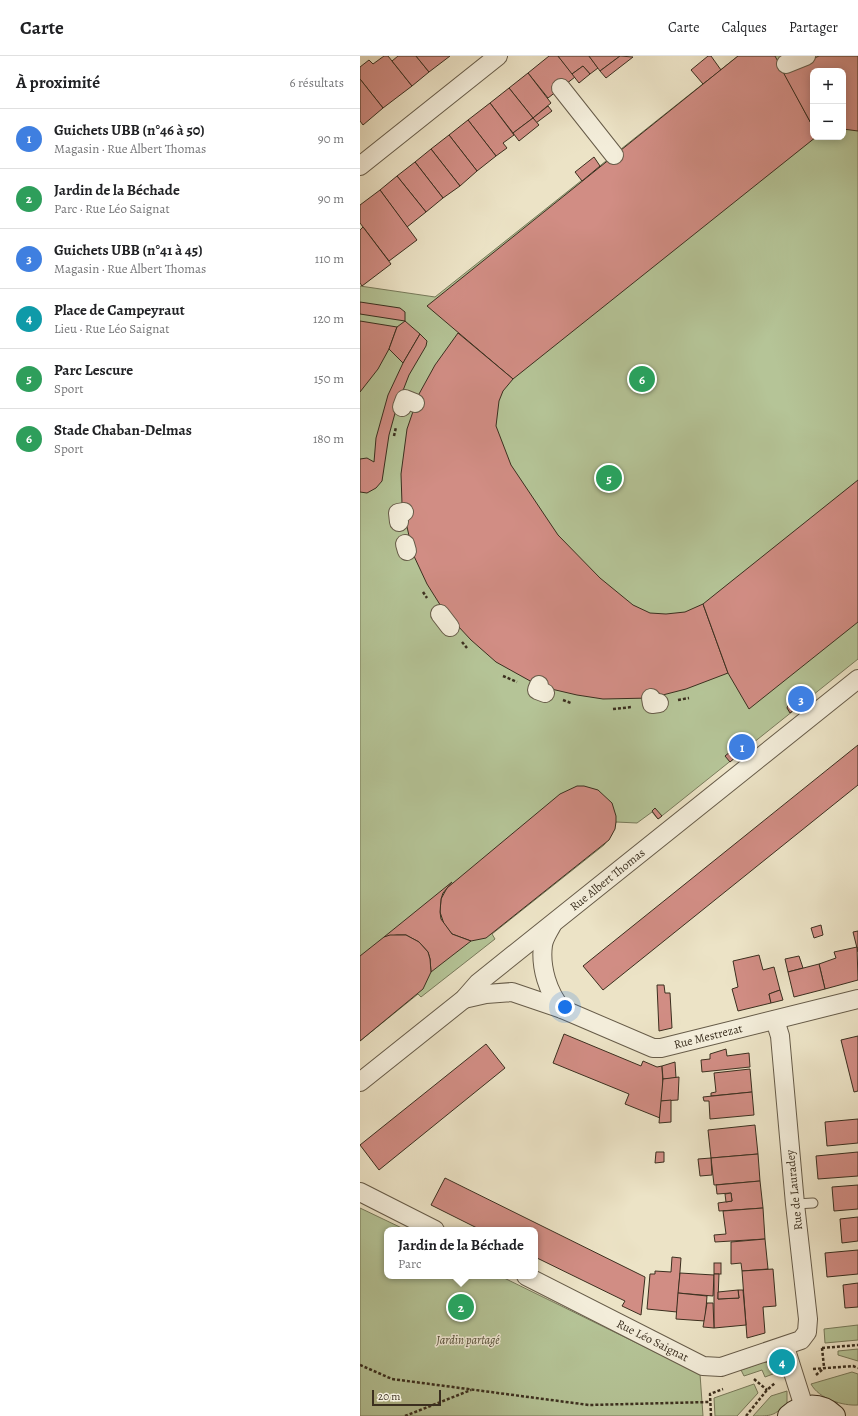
<!DOCTYPE html>
<html lang="fr">
<head>
<meta charset="utf-8">
<style>
	body { margin:0; font-family:Alegreya,serif; background:#f2f2f2; color:#202124 }
	.controls { position:absolute; right:12px; top:12px; display:grid; overflow:hidden; border-radius:8px; box-shadow:0 2px 10px #0003 }
	.controls button { width:36px; height:36px; display:grid; place-items:center; padding:0; border:0; border-bottom:1px solid #e0e0e0; background:#fff; color:#202124; font:20px sans-serif }
	.scale { position:absolute; left:12px; bottom:10px; width:69px; box-sizing:border-box; padding-left:4px; border:2px solid #3b2f1f; border-top:0; font-size:11px; line-height:14px; white-space:nowrap; color:#3b2f1f; -webkit-text-stroke:3px #f3edda; paint-order:stroke }
	.you { position:absolute; left:205px; top:951px; width:14px; height:14px; margin:-10px; border:3px solid #fff; border-radius:50%; background:#1a73e8; box-shadow:0 0 0 6px #1a73e833 }
	.badge { display:grid; place-items:center; width:26px; height:26px; border-radius:50%; background:#db2777; color:#fff; font-size:13px; font-weight:700 }
	.pin { position:absolute; translate:-50% -50%; border:2px solid #fff; box-shadow:0 1px 4px #0006 }
	.popup { position:absolute; left:24px; top:1171px; width:154px; height:52px; box-sizing:border-box; display:grid; place-content:center; border-radius:8px; background:#fff; filter:drop-shadow(0 1px 3px #0005); font-size:13px; white-space:nowrap; color:#757577 }
	.popup b { font-size:15px; color:#202124 }
	.popup::after { content:''; position:absolute; left:50%; top:100%; margin-left:-8px; border:8px solid transparent; border-top-color:#fff }
	.list { margin:0; padding:0; list-style:none }
	h2 { display:flex; justify-content:space-between; align-items:center; height:52px; margin:0; padding:0 16px; font-size:17px }
	h2 small { font-size:13px; font-weight:400; color:#757577 }
	.list li { display:grid; grid-template-columns:26px 1fr auto; gap:12px; align-items:center; box-sizing:border-box; height:60px; padding:0 16px; border-top:1px solid #e0e0e0 }
	.list b { display:block; font-size:15px; white-space:nowrap }
	.list p { margin:0; font-size:13px; white-space:nowrap; color:#757577 }
	.list em { font-size:13px; font-style:normal; color:#757577 }
	.map { position:relative; flex:none; width:498px; height:1360px; overflow:hidden }
	header { display:flex; align-items:center; gap:24px; box-sizing:border-box; height:56px; padding:0 20px; background:#fff; border-bottom:1px solid #e0e0e0 }
	header strong { font-size:19px }
	nav { display:flex; gap:22px; margin-inline-start:auto; font-size:14px }
	main { display:flex }
	aside { flex:1; background:#fff }
	.map>svg:first-child { display:block }
</style>
</head>
<body>
<header>
<strong>Carte</strong>
<nav><a>Carte</a><a>Calques</a><a>Partager</a></nav>
</header>
<main>
<aside>
<h2>À proximité<small>6 résultats</small></h2>
<ul class="list">
<li><span class="badge" style="background:#3f7fe0">1</span><div><b>Guichets UBB (n°46 à 50)</b><p>Magasin · Rue Albert Thomas</p></div><em>90 m</em></li>
<li><span class="badge" style="background:#2e9e5b">2</span><div><b>Jardin de la Béchade</b><p>Parc · Rue Léo Saignat</p></div><em>90 m</em></li>
<li><span class="badge" style="background:#3f7fe0">3</span><div><b>Guichets UBB (n°41 à 45)</b><p>Magasin · Rue Albert Thomas</p></div><em>110 m</em></li>
<li><span class="badge" style="background:#0f9aa8">4</span><div><b>Place de Campeyraut</b><p>Lieu · Rue Léo Saignat</p></div><em>120 m</em></li>
<li><span class="badge" style="background:#2e9e5b">5</span><div><b>Parc Lescure</b><p>Sport</p></div><em>150 m</em></li>
<li><span class="badge" style="background:#2e9e5b">6</span><div><b>Stade Chaban-Delmas</b><p>Sport</p></div><em>180 m</em></li>
</ul>
</aside>
<div class="map">
<svg width="498" height="1360" viewBox="0 0 498 1360">
	<rect width="100%" height="100%" fill="#ece3c6"/>
	<filter id="stains"><feTurbulence type="fractalNoise" baseFrequency=".005" numOctaves="4"/><feColorMatrix values="0 0 0 0 .2 0 0 0 0 .09 0 0 0 0 .02 0 0 0 .5 -.17"/></filter>
	<radialGradient id="worn" r=".72"><stop offset=".6" stop-color="#630" stop-opacity="0"/><stop offset="1" stop-color="#630" stop-opacity=".3"/></radialGradient>
	<g fill="#b5c497" stroke="#787a5b" fill-rule="evenodd">
		<path d="M 378,0 L 498,0 L 498,603 L 298,763 L 292,756 L 277,767 L 256,766 L 252,778 L 244,789 L 132,878 L 135,883 L 61,941 L 58,938 L 0,985 L 0,230 L 75,241 ZM 453,15 L 483,15 L 483,81 L 453,81 Z"/>
		<path d="M 0,1152 L 46,1174 L 27,1174 L 27,1220 L 140,1220 L 340,1318 L 343,1360 L 0,1360 Z"/>
		<path d="M 498,1269 L 498,1284 L 465,1287 L 464,1273 Z"/>
		<path d="M 498,1293 L 498,1305 L 478,1299 L 478,1295 Z"/>
		<path d="M 404,1306 L 415,1308 L 421,1315 L 405,1321 L 402,1314 L 384,1320 L 381,1314 Z"/>
		<path d="M 492,1316 L 498,1318 L 498,1349 C 483,1350 459,1343 451,1328 Z"/>
		<path d="M 394,1328 L 398,1337 L 377,1360 L 355,1360 L 354,1342 Z"/>
		<path d="M 427,1335 L 427,1347 C 414,1360 412,1360 393,1360 L 411,1340 Z"/>
	</g>
	<g fill="#d18d84" stroke="#3b2f1f">
		<path d="M 24,0 L 28,0 L 52,30 L 23,52 L 0,23 L 0,11 L 9,4 L 13,8 Z"/>
		<path d="M 38,0 L 56,0 L 69,16 L 52,30 L 32,5 Z"/>
		<path d="M 56,0 L 90,0 L 69,16 Z"/>
		<path d="M 189,0 L 198,0 L 215,21 L 188,42 L 168,17 Z"/>
		<path d="M 198,0 L 229,0 L 238,12 L 230,18 L 223,10 L 212,18 Z"/>
		<path d="M 229,0 L 260,0 L 240,15 Z"/>
		<path d="M 260,0 L 273,1 L 246,22 L 240,15 Z"/>
		<path d="M 348,0 L 351,0 L 361,14 L 343,28 L 331,14 Z"/>
		<path d="M 378,0 L 415,0 L 453,71 L 453,81 L 456,81 L 153,323 L 67,250 Z"/>
		<path d="M 459,0 L 498,0 L 498,75 L 483,73 L 483,15 L 453,15 L 453,71 L 423,16 Z"/>
		<path d="M 223,10 L 230,18 L 219,27 L 212,18 Z"/>
		<path d="M 168,17 L 191,47 L 173,62 L 149,32 Z"/>
		<path d="M 0,23 L 23,52 L 3,69 L 0,65 Z"/>
		<path d="M 149,32 L 173,62 L 153,77 L 130,47 Z"/>
		<path d="M 130,47 L 154,79 L 143,87 L 147,92 L 136,100 L 108,64 Z"/>
		<path d="M 188,50 L 192,55 L 176,67 L 173,62 Z"/>
		<path d="M 173,62 L 179,69 L 159,85 L 153,77 Z"/>
		<path d="M 108,64 L 136,100 L 117,115 L 89,79 Z"/>
		<path d="M 89,79 L 117,115 L 100,130 L 71,93 Z"/>
		<path d="M 71,93 L 100,130 L 83,142 L 55,106 Z"/>
		<path d="M 234,101 L 240,110 L 222,125 L 215,116 Z"/>
		<path d="M 55,106 L 83,142 L 66,156 L 37,120 Z"/>
		<path d="M 37,120 L 66,156 L 47,171 L 20,134 Z"/>
		<path d="M 20,134 L 57,184 L 29,205 L 0,167 L 0,149 Z"/>
		<path d="M 3,171 L 31,208 L 2,230 L 0,227 L 0,174 Z"/>
		<path d="M 0,246 L 40,252 L 45,256 L 45,265 L 0,258 Z"/>
		<path d="M 0,265 L 37,271 L 29,293 L 18,313 L 0,336 Z"/>
		<path d="M 45,265 L 60,278 L 43,307 L 29,293 L 37,271 Z"/>
		<path d="M 98,277 L 153,323 L 143,335 L 139,345 L 136,370 L 151,409 L 198,479 L 240,522 L 273,549 L 290,557 L 306,558 L 325,556 L 343,548 L 368,617 L 326,633 L 291,642 L 243,643 L 217,639 L 187,632 L 172,626 L 136,606 L 111,584 L 84,555 L 67,528 L 53,498 L 42,448 L 41,418 L 47,373 L 59,338 L 75,309 Z"/>
		<path d="M 60,278 L 67,285 L 66,290 L 49,319 L 37,350 L 29,379 L 22,425 L 16,432 L 7,437 L 0,436 L 0,403 L 7,402 L 14,406 L 16,382 L 28,339 L 43,307 Z"/>
		<path d="M 498,424 L 498,566 L 389,653 L 368,617 L 343,548 Z"/>
		<path d="M 446,634 L 449,634 L 454,638 L 430,657 L 427,652 L 428,649 Z"/>
		<path d="M 386,683 L 390,683 L 393,687 L 370,706 L 365,700 Z"/>
		<path d="M 498,689 L 498,729 L 243,934 L 223,910 Z"/>
		<path d="M 217,730 L 224,730 L 238,734 L 252,747 L 256,760 L 256,766 L 255,773 L 249,784 L 126,882 L 111,885 L 92,878 L 84,868 L 80,856 L 81,843 L 87,832 L 200,738 Z"/>
		<path d="M 295,752 L 302,760 L 298,763 L 292,755 Z"/>
		<path d="M 92,826 L 83,837 L 81,843 L 80,856 L 81,863 L 92,878 L 111,885 L 71,916 L 70,903 L 68,896 L 59,886 L 46,879 L 37,879 L 24,881 Z"/>
		<path d="M 461,869 L 463,879 L 454,882 L 451,872 Z"/>
		<path d="M 498,875 L 498,896 L 493,876 Z"/>
		<path d="M 30,879 L 46,879 L 59,886 L 68,896 L 70,903 L 71,916 L 63,933 L 0,985 L 0,900 L 24,881 Z"/>
		<path d="M 497,891 L 498,924 L 465,933 L 459,908 L 476,902 L 474,896 Z"/>
		<path d="M 399,899 L 403,914 L 414,911 L 420,934 L 409,938 L 411,947 L 378,955 L 372,933 L 378,931 L 373,905 Z"/>
		<path d="M 439,900 L 443,912 L 428,916 L 425,903 Z"/>
		<path d="M 459,908 L 465,933 L 434,941 L 428,916 Z"/>
		<path d="M 297,929 L 304,929 L 305,937 L 310,937 L 312,972 L 299,975 Z"/>
		<path d="M 420,934 L 423,944 L 411,947 L 409,938 Z"/>
		<path d="M 204,978 L 281,1010 L 283,1005 L 297,1011 L 302,1010 L 303,1030 L 300,1062 L 265,1048 L 269,1038 L 193,1007 Z"/>
		<path d="M 498,980 L 498,1035 L 494,1036 L 481,984 Z"/>
		<path d="M 126,988 L 145,1012 L 19,1114 L 0,1089 Z"/>
		<path d="M 366,993 L 367,1000 L 389,997 L 390,1011 L 342,1016 L 341,1004 L 350,1003 L 350,998 Z"/>
		<path d="M 315,1006 L 316,1022 L 303,1023 L 302,1010 Z"/>
		<path d="M 390,1013 L 392,1036 L 351,1040 L 351,1037 L 356,1036 L 354,1017 Z"/>
		<path d="M 319,1021 L 318,1044 L 301,1045 L 303,1023 Z"/>
		<path d="M 392,1036 L 394,1059 L 350,1063 L 349,1045 L 344,1045 L 343,1041 Z"/>
		<path d="M 311,1044 L 311,1066 L 299,1067 L 301,1045 Z"/>
		<path d="M 498,1063 L 498,1087 L 467,1090 L 465,1066 Z"/>
		<path d="M 395,1069 L 398,1098 L 351,1102 L 348,1074 Z"/>
		<path d="M 296,1096 L 304,1096 L 304,1106 L 295,1107 Z"/>
		<path d="M 498,1096 L 498,1120 L 458,1123 L 456,1100 Z"/>
		<path d="M 398,1098 L 400,1125 L 354,1129 L 351,1102 Z"/>
		<path d="M 351,1102 L 352,1119 L 340,1120 L 338,1103 Z"/>
		<path d="M 85,1122 L 285,1221 L 281,1259 L 262,1250 L 265,1245 L 175,1201 L 175,1174 L 121,1174 L 71,1149 Z"/>
		<path d="M 400,1125 L 403,1152 L 359,1155 L 358,1147 L 372,1145 L 371,1137 L 357,1138 L 356,1129 Z"/>
		<path d="M 498,1129 L 498,1153 L 474,1155 L 472,1131 Z"/>
		<path d="M 371,1137 L 372,1145 L 366,1146 L 365,1138 Z"/>
		<path d="M 403,1152 L 405,1183 L 355,1186 L 354,1179 L 366,1178 L 363,1155 Z"/>
		<path d="M 498,1161 L 498,1185 L 482,1187 L 480,1163 Z"/>
		<path d="M 405,1183 L 408,1213 L 382,1215 L 381,1207 L 371,1208 L 371,1186 Z"/>
		<path d="M 498,1194 L 498,1218 L 467,1221 L 465,1197 Z"/>
		<path d="M 312,1201 L 321,1202 L 317,1256 L 287,1253 L 290,1218 L 295,1218 L 295,1215 L 311,1216 Z"/>
		<rect x="354" y="1207" width="7" height="11"/>
		<path d="M 413,1213 L 416,1250 L 403,1251 L 405,1277 L 387,1282 L 382,1215 Z"/>
		<path d="M 320,1217 L 354,1219 L 353,1240 L 318,1237 Z"/>
		<path d="M 354,1218 L 359,1218 L 358,1243 L 379,1242 L 378,1234 L 383,1234 L 386,1269 L 354,1272 Z"/>
		<path d="M 498,1227 L 498,1251 L 485,1252 L 483,1229 Z"/>
		<path d="M 378,1234 L 379,1242 L 358,1243 L 358,1236 Z"/>
		<path d="M 318,1237 L 347,1240 L 345,1265 L 316,1263 Z"/>
		<path d="M 347,1247 L 353,1247 L 354,1272 L 343,1271 Z"/>
	</g>
	<g fill="none" stroke-linecap="round" stroke-linejoin="round">
		<defs>
			<path id="lane" d="M 435,1148 L 453,1147"/>
			<g id="street">
				<path d="M 426,8 L 446,0"/>
				<path d="M 201,32 L 254,99"/>
				<path d="M 0,110 L 138,0"/>
				<path d="M 42,351 L 45,343 L 55,347"/>
				<path d="M 39,466 L 38,457 L 44,456"/>
				<path d="M 45,488 L 47,495"/>
				<path d="M 80,558 L 90,571"/>
				<path d="M 179,629 L 177,634 L 185,637"/>
				<path d="M 291,642 L 292,648 L 299,647"/>
				<path d="M 192,869 C 189,875 184,882 183,889 C 180,911 188,937 202,953"/>
				<path id="s1" d="M 104,943 L 126,938 L 152,936 L 202,953 L 293,992 L 301,992 L 498,943"/>
				<path id="s2" d="M 0,1026 L 104,943 L 118,927 L 498,623"/>
				<path d="M 0,1136 L 75,1174"/>
				<path id="s3" d="M 166,1220 L 343,1310 L 361,1311 L 441,1284 L 447,1276 L 448,1263 L 435,1148 L 420,980 L 415,964"/>
				<path d="M 425,1291 L 444,1351"/>
			</g>
			<path id="secondary" d="M 429,1360 C 442,1348 460,1347 474,1360"/>
		</defs>
		<use href="#lane" stroke="#675c49" stroke-width="11"/>
		<use href="#street" stroke="#675c49" stroke-width="20"/>
		<use href="#secondary" stroke="#3b2f1f" stroke-width="24"/>
		<g stroke="#3b2f1f" stroke-width="2.5" stroke-dasharray="3 2" stroke-linecap="butt">
			<path d="M 34,380 L 36,371"/>
			<path d="M 63,536 L 67,542"/>
			<path d="M 102,586 L 107,592"/>
			<path d="M 143,620 L 157,626"/>
			<path d="M 203,644 L 211,647"/>
			<path d="M 318,644 L 329,642"/>
			<path d="M 253,653 L 272,651"/>
			<path d="M 462,1292 L 464,1311"/>
			<path d="M 462,1292 L 498,1289"/>
			<path d="M 0,1309 L 32,1323 L 229,1349 L 350,1346"/>
			<path d="M 453,1313 L 493,1310 L 498,1312"/>
			<path d="M 456,1319 L 464,1312"/>
			<path d="M 394,1323 L 407,1334"/>
			<path d="M 45,1360 L 111,1334"/>
			<path d="M 351,1360 L 350,1338 L 363,1333"/>
			<path d="M 386,1360 L 407,1334 L 415,1327"/>
		</g>
		<use href="#lane" stroke="#f3edda" stroke-width="9"/>
		<use href="#street" stroke="#f3edda" stroke-width="18"/>
		<use href="#secondary" stroke="#f3edda" stroke-width="22"/>
	</g>
	<g text-anchor="middle" stroke-width="3" stroke-linejoin="round" paint-order="stroke">
		<g font-size="12" fill="#3b2f1f" stroke="#f3edda">
			<text dy="4" stroke="none"><textPath href="#s2" startOffset="320">Rue Albert Thomas</textPath></text>
			<text dy="4" stroke="none"><textPath href="#s1" startOffset="257">Rue Mestrezat</textPath></text>
			<text transform="translate(434 1134) rotate(-96)" y="4">Rue de Lauradey</text>
			<text dy="4" stroke="none"><textPath href="#s3" startOffset="142">Rue Léo Saignat</textPath></text>
		</g>
		<g font-size="12" font-style="italic" fill="#534d37" stroke="#f3edda">
			<text x="108" y="1288">Jardin partagé</text>
		</g>
	</g>
	<rect width="100%" height="100%" filter="url(#stains)"/>
	<rect width="100%" height="100%" fill="url(#worn)"/>
</svg>
<div class="controls">
<button>+</button>
<button>−</button>
</div>
<div class="scale">20 m</div>
<div class="you"></div>
<div class="pin badge" style="left:382px;top:691px;background:#3f7fe0">1</div>
<div class="pin badge" style="left:101px;top:1251px;background:#2e9e5b">2</div>
<div class="popup"><b>Jardin de la Béchade</b>Parc</div>
<div class="pin badge" style="left:441px;top:643px;background:#3f7fe0">3</div>
<div class="pin badge" style="left:422px;top:1306px;background:#0f9aa8">4</div>
<div class="pin badge" style="left:249px;top:422px;background:#2e9e5b">5</div>
<div class="pin badge" style="left:282px;top:323px;background:#2e9e5b">6</div>
</div>
</main>
</body>
</html>
